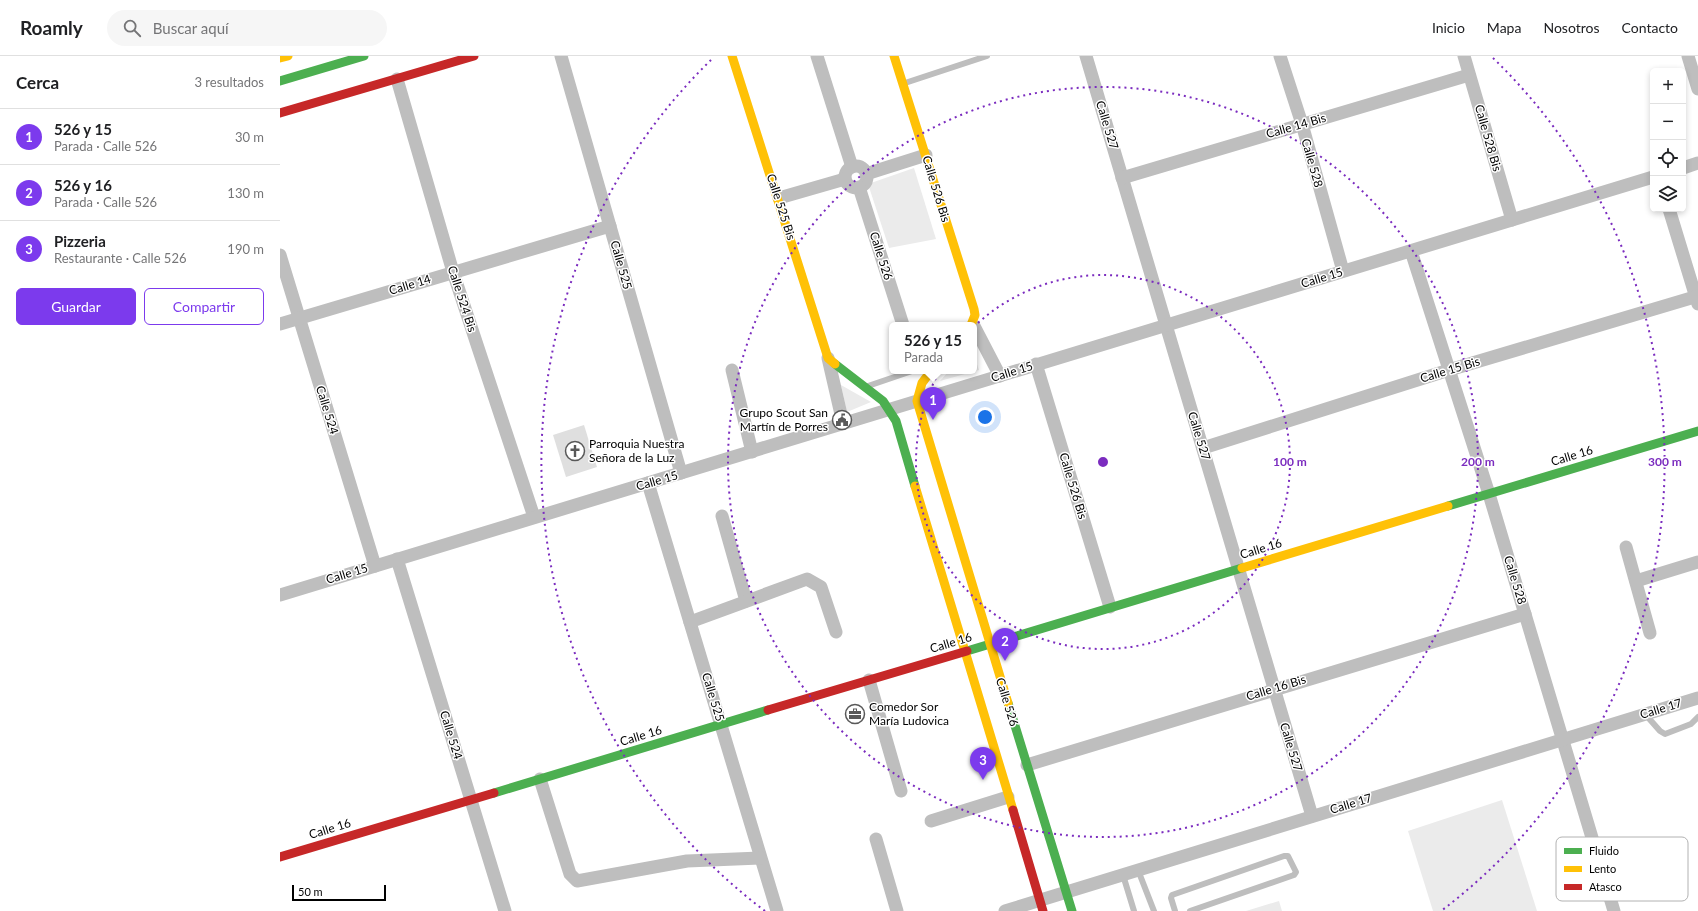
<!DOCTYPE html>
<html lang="es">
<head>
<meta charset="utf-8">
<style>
	body { margin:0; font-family:Lato,sans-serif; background:#f6f6f6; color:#202124 }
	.controls { position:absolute; right:12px; top:12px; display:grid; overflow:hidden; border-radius:6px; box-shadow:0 2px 6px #0003 }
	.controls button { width:36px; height:36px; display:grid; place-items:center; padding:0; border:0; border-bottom:1px solid #e0e0e0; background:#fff; color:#202124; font:20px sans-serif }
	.scale { position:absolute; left:12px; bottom:10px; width:94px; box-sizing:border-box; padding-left:4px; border:2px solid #000; border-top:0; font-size:11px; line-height:14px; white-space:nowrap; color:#000; -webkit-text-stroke:3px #fff; paint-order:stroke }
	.you { position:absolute; left:705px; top:361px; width:14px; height:14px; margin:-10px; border:3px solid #fff; border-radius:50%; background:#1a73e8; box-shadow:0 0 0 6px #1a73e833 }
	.badge { display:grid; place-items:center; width:26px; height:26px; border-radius:50%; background:#7c3aed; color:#fff; font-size:13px; font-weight:700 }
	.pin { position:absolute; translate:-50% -33px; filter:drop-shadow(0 1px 2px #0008) }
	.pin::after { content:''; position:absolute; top:21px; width:14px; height:12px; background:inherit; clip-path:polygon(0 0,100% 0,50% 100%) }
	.popup { position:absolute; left:609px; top:266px; width:88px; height:52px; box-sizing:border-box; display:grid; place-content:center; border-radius:6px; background:#fff; filter:drop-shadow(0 1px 3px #0005); font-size:13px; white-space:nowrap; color:#757577 }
	.popup b { font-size:15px; color:#202124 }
	.popup::after { content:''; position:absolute; left:50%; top:100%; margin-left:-8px; border:8px solid transparent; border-top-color:#fff }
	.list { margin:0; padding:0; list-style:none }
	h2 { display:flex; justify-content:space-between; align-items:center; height:52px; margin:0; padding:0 16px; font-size:17px }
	h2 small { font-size:13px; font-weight:400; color:#757577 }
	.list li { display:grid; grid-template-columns:26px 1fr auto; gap:12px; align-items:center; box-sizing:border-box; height:56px; padding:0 16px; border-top:1px solid #e0e0e0 }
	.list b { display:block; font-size:15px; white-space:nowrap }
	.list p { margin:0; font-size:13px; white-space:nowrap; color:#757577 }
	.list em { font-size:13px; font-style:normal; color:#757577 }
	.actions { display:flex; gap:8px; padding:12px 16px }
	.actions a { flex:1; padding:9px 0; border:1px solid #7c3aed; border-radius:6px; text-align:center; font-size:14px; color:#7c3aed }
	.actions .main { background:#7c3aed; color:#fff }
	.icon { flex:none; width:22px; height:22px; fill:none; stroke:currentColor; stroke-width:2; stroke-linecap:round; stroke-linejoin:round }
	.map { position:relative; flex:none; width:1418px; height:855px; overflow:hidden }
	header { display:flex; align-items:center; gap:24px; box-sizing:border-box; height:56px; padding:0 20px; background:#fff; border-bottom:1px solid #e0e0e0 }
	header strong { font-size:19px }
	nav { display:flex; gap:22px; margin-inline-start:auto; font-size:14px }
	.search { width:280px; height:36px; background:#f6f6f6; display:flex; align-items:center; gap:10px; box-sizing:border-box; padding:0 14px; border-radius:22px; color:#757577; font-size:15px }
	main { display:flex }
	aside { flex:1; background:#fff }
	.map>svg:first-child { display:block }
</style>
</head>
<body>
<header>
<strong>Roamly</strong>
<div class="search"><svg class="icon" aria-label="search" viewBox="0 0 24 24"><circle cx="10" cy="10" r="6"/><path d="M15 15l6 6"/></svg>Buscar aquí</div>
<nav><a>Inicio</a><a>Mapa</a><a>Nosotros</a><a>Contacto</a></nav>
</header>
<main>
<aside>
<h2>Cerca<small>3 resultados</small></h2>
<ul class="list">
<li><span class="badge">1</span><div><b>526 y 15</b><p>Parada · Calle 526</p></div><em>30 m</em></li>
<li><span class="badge">2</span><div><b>526 y 16</b><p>Parada · Calle 526</p></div><em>130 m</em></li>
<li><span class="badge">3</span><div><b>Pizzeria</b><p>Restaurante · Calle 526</p></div><em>190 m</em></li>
</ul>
<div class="actions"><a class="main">Guardar</a><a>Compartir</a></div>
</aside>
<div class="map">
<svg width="1418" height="855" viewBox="0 0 1418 855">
	<rect width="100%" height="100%" fill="#fff"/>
	<g fill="#ebebeb">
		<path d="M 634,112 L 656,183 L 609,192 L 588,128 Z"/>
		<path d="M 694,300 L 699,314 L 660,325 L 669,315 L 694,315 Z"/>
		<path d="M 561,329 L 591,346 L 567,356 Z"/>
		<path d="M 1222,744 L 1257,855 L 1153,855 L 1128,775 Z"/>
		<path d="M 999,845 L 1002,855 L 966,855 Z"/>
	</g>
	<path fill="#dfdfdf" d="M 304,369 L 317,411 L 286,421 L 273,379 Z"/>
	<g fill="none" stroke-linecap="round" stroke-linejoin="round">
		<g stroke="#bebebe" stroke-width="6">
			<path d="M 625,27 L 707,0"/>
			<path d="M 588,330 L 632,315"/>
			<path d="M 1365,658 L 1380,675 L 1385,678 L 1411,668 L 1418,661"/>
			<path d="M 858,814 L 874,855"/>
			<path d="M 843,819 L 854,855"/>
			<path d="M 895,855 L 891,842 L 892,839 L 1004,800 L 1008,800 L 1016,816 L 1014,819 L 910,855"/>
		</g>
		<g stroke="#bebebe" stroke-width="13">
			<path d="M 281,0 L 401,417"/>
			<path d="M 537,0 L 572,111"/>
			<path d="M 806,0 L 1032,760"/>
			<path d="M 1000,0 L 1022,68 L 1063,215"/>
			<path d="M 1184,0 L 1232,164"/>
			<path d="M 1408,0 L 1418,33"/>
			<path d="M 117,23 L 173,216 L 254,461"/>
			<circle cx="576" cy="121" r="11"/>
			<path d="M 1403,112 L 1418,107"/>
			<path d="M 586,118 L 646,99"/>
			<path d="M 842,122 L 1189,19"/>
			<path d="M 579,131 L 623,269"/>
			<path d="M 499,142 L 565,123"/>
			<path d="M 1389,153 L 1418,248"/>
			<path d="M 1131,195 L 1209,438 L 1334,855"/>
			<path d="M 0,199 L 95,510"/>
			<path d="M 0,268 L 330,170"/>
			<path d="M 694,270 L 720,320"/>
			<path d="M 548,302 L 563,367"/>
			<path d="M 756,308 L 830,551"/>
			<path d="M 452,314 L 472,396"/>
			<path d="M 923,392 L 1169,314 L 1418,240"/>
			<path d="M 368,427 L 497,855"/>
			<path d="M 442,460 L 466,545"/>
			<path d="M 1346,491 L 1370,577"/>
			<path d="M 117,503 L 225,855"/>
			<path d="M 1356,525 L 1418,506"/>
			<path d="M 0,539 L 1373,121"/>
			<path d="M 410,566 L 527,523 L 541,531 L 556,576"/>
			<path d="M 589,624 L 621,735"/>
			<path d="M 747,709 L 1245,558"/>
			<path d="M 260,723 L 290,818 L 297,825 L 407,805 L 480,802"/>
			<path d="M 651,765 L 728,741"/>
			<path d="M 596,783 L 617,855"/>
			<path d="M 725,855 L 1418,642"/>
		</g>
		<g stroke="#4caf50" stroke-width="9">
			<path d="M 0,25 L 84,0"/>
			<path d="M 555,308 L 603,345 L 616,365 L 635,430"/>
			<path d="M 1168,450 L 1418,375"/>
			<path d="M 687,595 L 962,512"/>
			<path d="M 728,647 L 792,855"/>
			<path d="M 214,737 L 488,654"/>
		</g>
		<g stroke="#ffc107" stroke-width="9">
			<path d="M 452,0 L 548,302 L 555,308"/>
			<path d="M 614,0 L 694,253 L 695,259 L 691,269"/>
			<path d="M 0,2 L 8,0"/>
			<path d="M 651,315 L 642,327 L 637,345 L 728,647"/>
			<path d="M 635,430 L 733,754"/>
			<path d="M 962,512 L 1168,450"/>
		</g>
		<g stroke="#c62828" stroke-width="9">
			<path d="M 0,57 L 194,0"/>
			<path d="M 488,654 L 687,595"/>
			<path d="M 733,754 L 763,855"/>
			<path d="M 0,801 L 214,737"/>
		</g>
	</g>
	<g fill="none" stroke="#7b2cbf" stroke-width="2" stroke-dasharray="2 4">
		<circle cx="823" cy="406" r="187"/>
		<circle cx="823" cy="406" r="375"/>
		<path d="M485 855A562 562 0 0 1 433 2M1213 2A562 562 0 0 1 1161 855"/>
	</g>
	<defs>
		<symbol id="civic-ring" viewBox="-11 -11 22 22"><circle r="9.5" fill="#fff" stroke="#595959" stroke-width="1.5"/><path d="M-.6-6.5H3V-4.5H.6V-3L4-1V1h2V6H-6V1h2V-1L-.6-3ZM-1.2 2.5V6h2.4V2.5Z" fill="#595959"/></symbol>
		<symbol id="church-ring" viewBox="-11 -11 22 22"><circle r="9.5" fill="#fff" stroke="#595959" stroke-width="1.5"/><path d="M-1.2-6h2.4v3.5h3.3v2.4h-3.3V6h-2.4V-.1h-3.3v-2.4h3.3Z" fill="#595959"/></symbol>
		<symbol id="office-ring" viewBox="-11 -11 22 22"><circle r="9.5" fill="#fff" stroke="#595959" stroke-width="1.5"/><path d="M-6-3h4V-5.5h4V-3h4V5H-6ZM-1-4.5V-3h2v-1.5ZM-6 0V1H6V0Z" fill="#595959"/></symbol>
	</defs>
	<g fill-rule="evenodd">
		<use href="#civic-ring" x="551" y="353" width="22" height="22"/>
		<use href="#church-ring" x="284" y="384" width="22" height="22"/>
		<use href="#office-ring" x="564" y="647" width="22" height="22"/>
	</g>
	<g text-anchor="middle" stroke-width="3" stroke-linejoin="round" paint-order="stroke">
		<g font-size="12" fill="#000" stroke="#fff">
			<text transform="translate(827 69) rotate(73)" y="4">Calle 527</text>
			<text transform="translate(1016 70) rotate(-16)" y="4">Calle 14 Bis</text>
			<text transform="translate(1208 82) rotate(74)" y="4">Calle 528 Bis</text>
			<text transform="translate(1032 107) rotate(74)" y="4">Calle 528</text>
			<text transform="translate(656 133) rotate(73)" y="4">Calle 526 Bis</text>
			<text transform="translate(501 151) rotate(72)" y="4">Calle 525 Bis</text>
			<text transform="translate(601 200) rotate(72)" y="4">Calle 526</text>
			<text transform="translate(341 209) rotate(74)" y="4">Calle 525</text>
			<text transform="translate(1042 222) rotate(-17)" y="4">Calle 15</text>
			<text transform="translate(130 229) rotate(-17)" y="4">Calle 14</text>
			<text transform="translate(182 243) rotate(72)" y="4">Calle 524 Bis</text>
			<text transform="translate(1170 314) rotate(-17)" y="4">Calle 15 Bis</text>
			<text transform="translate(732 316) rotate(-17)" y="4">Calle 15</text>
			<text transform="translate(47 354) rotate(73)" y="4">Calle 524</text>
			<text transform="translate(919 380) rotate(73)" y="4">Calle 527</text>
			<text transform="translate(1292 400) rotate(-17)" y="4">Calle 16</text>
			<text transform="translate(377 425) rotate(-16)" y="4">Calle 15</text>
			<text transform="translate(793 430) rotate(73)" y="4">Calle 526 Bis</text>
			<text transform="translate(981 493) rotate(-17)" y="4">Calle 16</text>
			<text transform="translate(67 518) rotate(-17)" y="4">Calle 15</text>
			<text transform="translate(1235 524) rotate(73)" y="4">Calle 528</text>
			<text transform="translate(671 587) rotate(-17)" y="4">Calle 16</text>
			<text transform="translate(996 632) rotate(-17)" y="4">Calle 16 Bis</text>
			<text transform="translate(433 641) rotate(73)" y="4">Calle 525</text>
			<text transform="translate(727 646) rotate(73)" y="4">Calle 526</text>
			<text transform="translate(1381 653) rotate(-17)" y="4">Calle 17</text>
			<text transform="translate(171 679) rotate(73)" y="4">Calle 524</text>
			<text transform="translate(361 680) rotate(-17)" y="4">Calle 16</text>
			<text transform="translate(1011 691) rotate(73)" y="4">Calle 527</text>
			<text transform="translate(1071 748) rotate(-17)" y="4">Calle 17</text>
			<text transform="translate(50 773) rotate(-17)" y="4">Calle 16</text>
		</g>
		<g font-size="12" fill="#000" stroke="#fff" text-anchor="start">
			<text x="548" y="361" text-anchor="end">Grupo Scout San<tspan x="548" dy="14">Martín de Porres</tspan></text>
			<text x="309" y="392">Parroquia Nuestra<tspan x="309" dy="14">Señora de la Luz</tspan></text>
			<text x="589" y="655">Comedor Sor<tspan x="589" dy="14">María Ludovica</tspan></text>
		</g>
	</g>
	<rect x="1276" y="781" width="132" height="64" rx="6" fill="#fff" stroke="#b2b2b2" stroke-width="1"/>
	<rect x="1284" y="792" width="18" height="6" fill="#4caf50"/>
	<rect x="1284" y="810" width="18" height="6" fill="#ffc107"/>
	<rect x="1284" y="828" width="18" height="6" fill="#c62828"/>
	<g font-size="11" fill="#000">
		<text x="1309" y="799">Fluido</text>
		<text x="1309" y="817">Lento</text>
		<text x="1309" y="835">Atasco</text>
	</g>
	<circle cx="823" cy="406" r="6" fill="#7b2cbf" stroke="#fff" stroke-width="2"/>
	<g font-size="12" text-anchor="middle" font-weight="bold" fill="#7b2cbf" stroke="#fff" stroke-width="3" stroke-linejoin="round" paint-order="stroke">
		<text x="1010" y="410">100 m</text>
		<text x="1198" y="410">200 m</text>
		<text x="1385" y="410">300 m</text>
	</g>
</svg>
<div class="controls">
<button>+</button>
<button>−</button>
<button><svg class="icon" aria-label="locate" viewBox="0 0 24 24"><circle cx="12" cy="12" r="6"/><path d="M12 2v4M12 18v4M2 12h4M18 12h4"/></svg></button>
<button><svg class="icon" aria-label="layers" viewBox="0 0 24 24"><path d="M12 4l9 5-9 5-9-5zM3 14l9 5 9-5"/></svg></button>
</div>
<div class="scale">50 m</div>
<div class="you"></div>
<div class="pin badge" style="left:653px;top:364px">1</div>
<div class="popup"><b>526 y 15</b>Parada</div>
<div class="pin badge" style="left:725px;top:605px">2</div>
<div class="pin badge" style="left:703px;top:724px">3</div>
</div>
</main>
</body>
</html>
